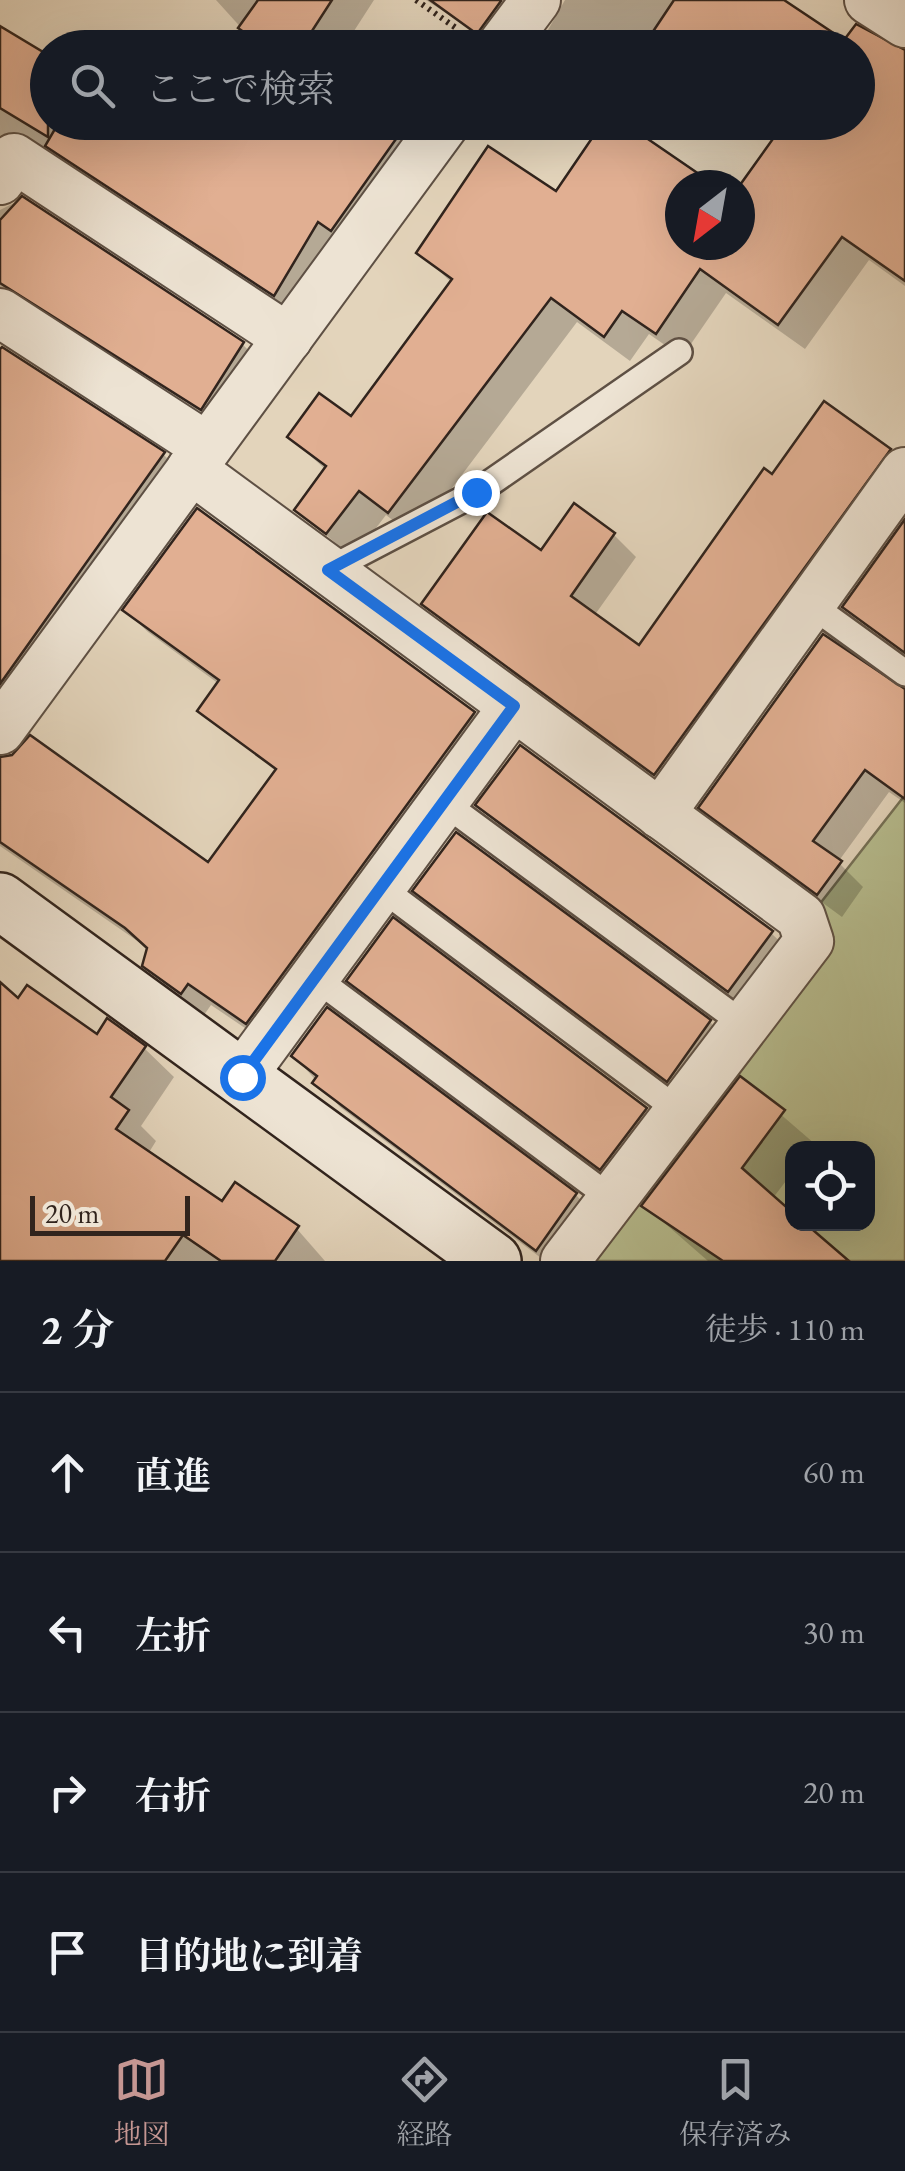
<!DOCTYPE html>
<html lang="ja">
<head>
<meta charset="utf-8">
<style>
	body { margin:0; font-family:"EB Garamond","Noto Serif JP",serif; background:#242831; color:#f1f3f6 }
	.controls { position:absolute; right:30px; bottom:30px; display:grid; overflow:hidden; border-radius:20px; box-shadow:0 10px 40px #0002 }
	.controls button { width:90px; height:90px; display:grid; place-items:center; padding:0; border:0; border-bottom:2px solid #363941; background:#171b24; color:#f1f3f6; font:50px sans-serif }
	.compass { position:absolute; left:665px; top:170px; width:90px; height:90px; border-radius:50%; background:#171b24; box-shadow:0 10px 40px #0002; rotate:211deg }
	.scale { position:absolute; left:30px; bottom:25px; width:160px; box-sizing:border-box; padding-left:10px; border:5px solid #31241d; border-top:0; font-size:28px; line-height:35px; white-space:nowrap; color:#31241d; -webkit-text-stroke:8px #ede3d3; paint-order:stroke }
	.stop { position:absolute; width:30px; height:30px; margin:-22px; border:8px solid #1a73e8; border-radius:50%; background:#fff }
	.stop.end { background:#1a73e8; border-color:#fff; box-shadow:0 2px 10px #0008 }
	.list { margin:0; padding:0; list-style:none }
	h2 { display:flex; justify-content:space-between; align-items:center; height:130px; margin:0; padding:0 40px; font-size:42px }
	h2 small { font-size:32px; font-weight:400; color:#9ea1a6 }
	.list li { display:grid; grid-template-columns:65px 1fr auto; gap:30px; align-items:center; box-sizing:border-box; height:160px; padding:0 40px; border-top:2px solid #363941 }
	.list b { display:block; font-size:38px; white-space:nowrap }
	.list em { font-size:32px; font-style:normal; color:#9ea1a6 }
	.icon { flex:none; width:55px; height:55px; fill:none; stroke:currentColor; stroke-width:2; stroke-linecap:round; stroke-linejoin:round }
	.map { position:relative; flex:none; width:905px; height:1261px; overflow:hidden }
	.search { position:absolute; background:#171b24; box-shadow:0 10px 40px #0002; left:30px; right:30px; top:30px; height:110px; display:flex; align-items:center; gap:25px; box-sizing:border-box; padding:0 35px; border-radius:55px; color:#9ea1a6; font-size:38px }
	.sheet { height:770px; background:#171b24 }
	nav { display:flex; justify-content:space-around; align-items:center; box-sizing:border-box; height:140px; border-top:2px solid #363941; background:#171b24; font-size:28px; color:#9ea1a6 }
	nav a { display:grid; justify-items:center; gap:5px }
	nav .on { color:#c59692 }
	.map>svg:first-child { display:block }
</style>
</head>
<body>
<div class="map">
<svg width="905" height="1261" viewBox="0 0 905 1261">
	<rect width="100%" height="100%" fill="#e3d4bb"/>
	<filter id="stains"><feTurbulence type="fractalNoise" baseFrequency=".002" numOctaves="4"/><feColorMatrix values="0 0 0 0 .2 0 0 0 0 .09 0 0 0 0 .02 0 0 0 .5 -.17"/></filter>
	<radialGradient id="worn" r=".72"><stop offset=".6" stop-color="#630" stop-opacity="0"/><stop offset="1" stop-color="#630" stop-opacity=".3"/></radialGradient>
	<path fill="#b6bc8e" stroke="#747056" stroke-width="2.5" fill-rule="evenodd" d="M 905,795 L 905,1261 L 597,1261 L 593,1240 L 833,937 L 808,919 ZM 792,1148 L 868,1148 L 868,1224 L 792,1224 Z"/>
	<g fill="#0003">
		<path d="M 216,0 L 374,0 L 343,48 L 234,48 L 245,32 Z"/>
		<path d="M 426,0 L 551,0 L 500,48 Z"/>
		<path d="M 565,0 L 779,0 L 845,43 L 905,55 L 905,286 L 869,260 L 805,349 L 726,293 L 682,357 L 649,334 L 630,361 L 577,322 L 415,537 L 386,515 L 353,558 L 297,510 L 326,470 L 290,437 L 352,420 L 452,283 L 419,252 L 556,195 L 606,122 L 711,185 L 680,185 L 680,245 L 740,245 L 740,189 L 858,122 L 858,48 L 544,48 L 540,44 Z"/>
		<path d="M 0,29 L 48,122 L 440,122 L 300,319 L 56,159 L 0,197 Z"/>
		<path d="M 22,199 L 242,344 L 268,369 L 227,433 L 0,292 L 0,210 Z"/>
		<path d="M 2,350 L 163,454 L 192,484 L 0,730 Z"/>
		<path d="M 882,446 L 905,468 L 677,795 L 447,626 L 425,604 L 541,554 L 614,535 L 636,557 L 594,616 L 640,649 L 773,478 Z"/>
		<path d="M 198,511 L 474,714 L 496,736 L 270,1045 L 211,1005 L 204,1015 L 168,988 L 145,965 L 149,949 L 0,846 L 0,788 L 209,865 L 277,772 L 200,711 L 219,684 L 148,632 L 125,610 Z"/>
		<path d="M 905,524 L 905,657 L 845,607 Z"/>
		<path d="M 905,690 L 905,803 L 889,792 L 838,862 L 863,887 L 842,917 L 725,831 L 702,807 Z"/>
		<path d="M 478,805 L 771,933 L 796,957 L 754,1015 L 503,830 Z"/>
		<path d="M 456,835 L 710,1022 L 733,1046 L 692,1103 L 439,914 L 415,891 Z"/>
		<path d="M 349,980 L 646,1110 L 670,1134 L 626,1192 L 374,1005 Z"/>
		<path d="M 0,986 L 18,1002 L 97,1037 L 144,1048 L 174,1077 L 141,1126 L 156,1141 L 148,1154 L 222,1204 L 236,1186 L 297,1229 L 325,1261 L 0,1261 Z"/>
		<path d="M 327,1010 L 576,1195 L 600,1220 L 545,1261 L 340,1107 L 294,1056 Z"/>
		<path d="M 741,1080 L 815,1144 L 811,1148 L 792,1148 L 792,1173 L 773,1198 L 792,1215 L 792,1224 L 802,1224 L 848,1261 L 708,1261 L 645,1206 Z"/>
	</g>
	<g fill="#e1af92" stroke="#31241d" stroke-width="2.5">
		<path d="M 258,0 L 332,0 L 301,48 L 267,48 L 238,28 Z"/>
		<path d="M 430,0 L 500,0 L 501,1 L 477,34 Z"/>
		<path d="M 674,0 L 784,0 L 844,40 L 856,24 L 905,50 L 905,281 L 842,237 L 778,325 L 700,269 L 656,334 L 622,311 L 604,337 L 551,298 L 388,513 L 359,491 L 326,534 L 294,510 L 326,466 L 287,437 L 319,393 L 351,416 L 452,279 L 416,253 L 488,146 L 556,191 L 603,122 L 623,122 L 715,185 L 680,185 L 680,245 L 740,245 L 740,185 L 785,122 L 858,122 L 858,48 L 642,48 Z"/>
		<path d="M 0,26 L 48,55 L 48,137 L 0,108 Z"/>
		<path d="M 59,122 L 408,122 L 331,231 L 318,222 L 274,296 L 45,146 Z"/>
		<path d="M 22,196 L 244,342 L 201,410 L 0,283 L 0,220 Z"/>
		<path d="M 2,347 L 165,452 L 0,684 L 0,349 Z"/>
		<path d="M 824,401 L 891,449 L 654,775 L 421,604 L 487,512 L 541,550 L 574,503 L 615,533 L 571,596 L 639,645 L 764,468 L 772,474 Z"/>
		<path d="M 197,508 L 475,712 L 246,1024 L 188,984 L 181,994 L 142,966 L 147,948 L 125,928 L 0,842 L 0,757 L 12,755 L 30,735 L 208,862 L 276,769 L 197,711 L 219,680 L 122,610 Z"/>
		<path d="M 905,519 L 905,653 L 842,607 Z"/>
		<path d="M 823,634 L 905,689 L 905,799 L 865,770 L 813,841 L 842,861 L 817,895 L 698,808 Z"/>
		<path d="M 520,745 L 773,931 L 728,992 L 475,805 Z"/>
		<path d="M 456,832 L 711,1020 L 667,1082 L 412,891 Z"/>
		<path d="M 393,917 L 647,1108 L 600,1170 L 346,981 Z"/>
		<path d="M 0,982 L 18,998 L 27,985 L 97,1034 L 107,1018 L 146,1046 L 111,1097 L 129,1110 L 116,1129 L 222,1201 L 235,1182 L 299,1226 L 275,1261 L 221,1261 L 183,1235 L 165,1261 L 0,1261 Z"/>
		<path d="M 327,1007 L 577,1193 L 536,1251 L 312,1083 L 317,1076 L 291,1056 Z"/>
		<path d="M 740,1076 L 785,1110 L 742,1168 L 792,1212 L 792,1224 L 806,1224 L 849,1261 L 723,1261 L 641,1206 Z"/>
	</g>
	<g fill="none" stroke-linecap="round" stroke-linejoin="round">
		<defs>
			<g id="lane">
				<path d="M 328,570 L 477,492 L 679,352"/>
				<path d="M 810,604 L 905,673"/>
				<path d="M 443,802 L 745,1025"/>
				<path d="M 380,887 L 679,1111"/>
				<path d="M 314,977 L 612,1199"/>
			</g>
			<g id="street">
				<path d="M 869,0 L 905,23"/>
				<path d="M 500,48 L 536,0"/>
				<path d="M 0,180 L 14,158 L 288,338"/>
				<path d="M 0,313 L 207,447"/>
				<path d="M 191,469 L 801,917 L 809,941 L 565,1261"/>
				<path d="M 0,730 L 446,122"/>
				<path d="M 660,814 L 905,472"/>
				<path d="M 241,1077 L 514,706"/>
			</g>
			<path id="secondary" d="M 0,901 L 493,1261"/>
		</defs>
		<use href="#lane" stroke="#5e5044" stroke-width="30"/>
		<use href="#street" stroke="#5e5044" stroke-width="52"/>
		<use href="#secondary" stroke="#31241d" stroke-width="60"/>
		<path stroke="#31241d" stroke-width="6" stroke-dasharray="2.5 5" stroke-linecap="butt" d="M 416,0 L 456,28"/>
		<use href="#lane" stroke="#ede3d3" stroke-width="25"/>
		<use href="#street" stroke="#ede3d3" stroke-width="48"/>
		<use href="#secondary" stroke="#ede3d3" stroke-width="55"/>
	</g>
	<g fill="none" stroke-linecap="round" stroke-linejoin="round">
		<path stroke="#1a73e8" stroke-width="12" d="M 242,1077 L 514,706 L 328,570 L 476,492"/>
	</g>
	<rect width="100%" height="100%" filter="url(#stains)"/>
	<rect width="100%" height="100%" fill="url(#worn)"/>
</svg>
<div class="controls">
<button><svg class="icon" aria-label="locate" viewBox="0 0 24 24"><circle cx="12" cy="12" r="6"/><path d="M12 2v4M12 18v4M2 12h4M18 12h4"/></svg></button>
</div>
<svg class="compass" viewBox="-18 -18 36 36"><path d="M0-13l5 13h-10z" fill="#e53935"/><path d="M0 13l5-13h-10z" fill="#9ea1a6"/></svg>
<div class="scale">20 m</div>
<div class="stop" style="left:242px;top:1077px"></div>
<div class="stop end" style="left:476px;top:492px"></div>
<div class="search"><svg class="icon" aria-label="search" viewBox="0 0 24 24"><circle cx="10" cy="10" r="6"/><path d="M15 15l6 6"/></svg>ここで検索</div>
</div>
<section class="sheet">
<h2>2 分<small>徒歩 · 110 m</small></h2>
<ul class="list">
<li><svg class="icon" aria-label="ahead" viewBox="0 0 24 24"><path d="M12 20V5M6 11l6-6 6 6"/></svg><div><b>直進</b></div><em>60 m</em></li>
<li><svg class="icon" aria-label="left" viewBox="0 0 24 24"><path d="M17 20v-9H6M10 6l-5 5 5 5"/></svg><div><b>左折</b></div><em>30 m</em></li>
<li><svg class="icon" aria-label="right" viewBox="0 0 24 24"><path d="M7 20v-9h11M14 6l5 5-5 5"/></svg><div><b>右折</b></div><em>20 m</em></li>
<li><svg class="icon" aria-label="arrive" viewBox="0 0 24 24"><path d="M6 21V4h12l-3 4 3 4H6"/></svg><div><b>目的地に到着</b></div></li>
</ul>
</section>
<nav>
<a class="on"><svg class="icon" aria-label="map" viewBox="0 0 24 24"><path d="M3 6l6-2 6 2 6-2v14l-6 2-6-2-6 2zM9 4v14M15 6v14"/></svg>地図</a>
<a><svg class="icon" aria-label="directions" viewBox="0 0 24 24"><path d="M12 3l9 9-9 9-9-9zM9 14v-3h6M13 9l2 2-2 2"/></svg>経路</a>
<a><svg class="icon" aria-label="saved" viewBox="0 0 24 24"><path d="M7 4h10v16l-5-4-5 4z"/></svg>保存済み</a>
</nav>
</body>
</html>
